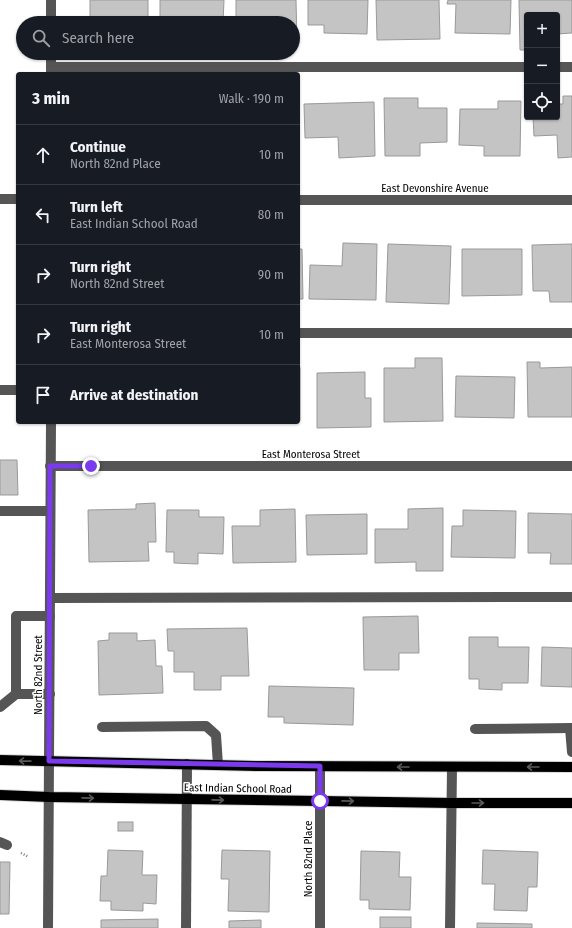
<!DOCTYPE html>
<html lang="en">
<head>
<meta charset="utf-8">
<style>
	body { margin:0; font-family:"Fira Sans Condensed",sans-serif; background:#242831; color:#f1f3f6 }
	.controls { position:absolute; right:12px; top:12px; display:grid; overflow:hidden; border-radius:4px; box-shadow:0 1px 3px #0004 }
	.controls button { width:36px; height:36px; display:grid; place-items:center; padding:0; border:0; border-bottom:1px solid #363941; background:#171b24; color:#f1f3f6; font:20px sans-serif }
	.stop { position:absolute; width:12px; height:12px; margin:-9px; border:3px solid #7c3aed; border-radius:50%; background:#fff }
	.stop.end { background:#7c3aed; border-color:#fff; box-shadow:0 1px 4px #0008 }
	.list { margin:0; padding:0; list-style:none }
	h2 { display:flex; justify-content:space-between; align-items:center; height:52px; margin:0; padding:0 16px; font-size:17px }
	h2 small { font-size:13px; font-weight:400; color:#9ea1a6 }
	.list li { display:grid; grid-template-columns:26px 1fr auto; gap:12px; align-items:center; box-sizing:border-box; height:60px; padding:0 16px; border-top:1px solid #363941 }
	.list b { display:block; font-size:15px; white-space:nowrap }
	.list p { margin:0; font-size:13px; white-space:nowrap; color:#9ea1a6 }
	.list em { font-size:13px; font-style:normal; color:#9ea1a6 }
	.icon { flex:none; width:22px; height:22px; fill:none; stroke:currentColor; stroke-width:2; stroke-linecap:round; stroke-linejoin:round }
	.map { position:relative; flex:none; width:572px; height:928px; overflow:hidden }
	.search { position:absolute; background:#171b24; box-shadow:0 1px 3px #0004; left:16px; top:16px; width:284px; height:44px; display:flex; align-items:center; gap:10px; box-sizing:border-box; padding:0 14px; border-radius:22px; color:#9ea1a6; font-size:15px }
	.panel { position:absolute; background:#171b24; box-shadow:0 1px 3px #0004; left:16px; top:72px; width:284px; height:352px; border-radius:4px }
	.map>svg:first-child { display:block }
</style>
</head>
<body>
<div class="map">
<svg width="572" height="928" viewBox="0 0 572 928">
	<rect width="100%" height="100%" fill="#fff"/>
	<g fill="#c4c4c4" stroke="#999">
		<rect x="90" y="0" width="58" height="23"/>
		<path d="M 160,0 L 224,0 L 223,23 L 160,23 Z"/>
		<path d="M 236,0 L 296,0 L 297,42 L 293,42 L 293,23 L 236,23 Z"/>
		<path d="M 308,0 L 368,0 L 367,34 L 324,33 L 324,25 L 308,25 Z"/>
		<path d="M 376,0 L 439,0 L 440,39 L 377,40 Z"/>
		<path d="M 448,0 L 511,0 L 510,34 L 455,33 L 456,4 L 447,4 Z"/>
		<path d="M 519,0 L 572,0 L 572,33 L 557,34 L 557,15 L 527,15 L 527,50 L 520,50 Z"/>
		<path d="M 563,96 L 572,96 L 572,157 L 558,158 L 557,135 L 534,136 L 533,117 L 557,117 L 557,104 L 563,104 Z"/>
		<path d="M 384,98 L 418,98 L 418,108 L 447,108 L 447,142 L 420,143 L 420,156 L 385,156 Z"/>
		<path d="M 498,101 L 521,101 L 520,156 L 484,156 L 484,146 L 459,145 L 460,109 L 498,109 Z"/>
		<path d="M 374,102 L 375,156 L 339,158 L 338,137 L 305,138 L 304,104 Z"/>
		<path d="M 343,243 L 377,244 L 376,300 L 309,299 L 310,265 L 342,266 Z"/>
		<path d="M 388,244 L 451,246 L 449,304 L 386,302 Z"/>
		<path d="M 572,244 L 572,302 L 550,302 L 549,291 L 533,291 L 532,245 Z"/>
		<path d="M 298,249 L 302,249 L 303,299 L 298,299 Z"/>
		<path d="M 462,249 L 522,249 L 522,295 L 462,296 Z"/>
		<path d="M 415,358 L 442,358 L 443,421 L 384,422 L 384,368 L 415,368 Z"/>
		<path d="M 527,362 L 540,362 L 540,368 L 572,367 L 572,417 L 528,417 Z"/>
		<rect x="298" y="368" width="2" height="52"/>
		<path d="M 365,372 L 365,398 L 371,398 L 371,427 L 317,428 L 317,373 Z"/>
		<path d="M 456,376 L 515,377 L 514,418 L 455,417 Z"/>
		<path d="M 161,422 L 214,422 L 161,423 Z"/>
		<path d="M 0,460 L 17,460 L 18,495 L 0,495 Z"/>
		<path d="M 155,503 L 156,542 L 148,542 L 149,561 L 89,562 L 88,510 L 136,509 L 136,504 Z"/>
		<path d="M 443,508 L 443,571 L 416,571 L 416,562 L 375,563 L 375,529 L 408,529 L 408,509 Z"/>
		<path d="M 295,509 L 296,562 L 233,563 L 232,526 L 260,526 L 260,510 Z"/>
		<path d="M 167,510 L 199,510 L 199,517 L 224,517 L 223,554 L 198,553 L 198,564 L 174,563 L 174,552 L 166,552 Z"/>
		<path d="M 463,510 L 516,511 L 515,558 L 451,557 L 452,526 L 463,526 Z"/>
		<path d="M 528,513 L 572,514 L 572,564 L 550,564 L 551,553 L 528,553 Z"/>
		<path d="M 367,514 L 367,554 L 307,555 L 306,515 Z"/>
		<path d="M 418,616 L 419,653 L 399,653 L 399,670 L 364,670 L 363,617 Z"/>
		<path d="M 247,628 L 249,676 L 221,676 L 221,690 L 194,690 L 194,672 L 174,672 L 174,651 L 168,651 L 167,629 Z"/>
		<path d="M 109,633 L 137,633 L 137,641 L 155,640 L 156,666 L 162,666 L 163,693 L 99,695 L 98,641 L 109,640 Z"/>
		<path d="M 469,637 L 498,637 L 498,647 L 529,647 L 528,683 L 502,683 L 502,690 L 479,689 L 479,679 L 469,679 Z"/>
		<path d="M 542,647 L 572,648 L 572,687 L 541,686 Z"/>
		<path d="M 269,686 L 354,688 L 353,725 L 284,723 L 284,717 L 268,717 Z"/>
		<rect x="118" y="822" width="15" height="9"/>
		<path d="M 108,850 L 143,851 L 142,875 L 157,875 L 156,904 L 143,903 L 143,911 L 111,910 L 111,901 L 100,901 L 101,876 L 107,876 Z"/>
		<path d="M 222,850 L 270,851 L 269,912 L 228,911 L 229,879 L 221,879 Z"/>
		<path d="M 483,850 L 538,852 L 537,887 L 528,887 L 527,911 L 494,910 L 495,884 L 482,884 Z"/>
		<path d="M 361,851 L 400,852 L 399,877 L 411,877 L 410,910 L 369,909 L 369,900 L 360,900 Z"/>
		<path d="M 0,862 L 10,862 L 9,914 L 0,914 Z"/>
		<rect x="380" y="917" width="31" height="11"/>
		<path d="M 158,919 L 158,928 L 101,928 L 101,920 Z"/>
		<path d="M 261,920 L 261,928 L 229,928 L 229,921 Z"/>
		<path d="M 477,923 L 532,924 L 532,928 L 477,928 Z"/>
	</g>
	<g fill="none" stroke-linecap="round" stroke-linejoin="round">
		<defs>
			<g id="major">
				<path d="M 0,760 L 258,766 L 572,767"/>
				<path d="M 0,795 L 49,797 L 452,803 L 572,803"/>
			</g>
		</defs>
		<use href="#major" stroke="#dbdbdb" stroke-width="12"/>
		<path stroke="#777" stroke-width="2.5" stroke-dasharray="1 2" stroke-linecap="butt" d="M 21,853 L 29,857"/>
		<g stroke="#555" stroke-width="10">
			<path d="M 51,0 L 51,23"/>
			<path d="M 51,67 L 527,67"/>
			<path d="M 557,67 L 572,67"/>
			<path d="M 51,74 L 51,53"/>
			<path d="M 0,199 L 18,199"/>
			<path d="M 298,200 L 572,200"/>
			<path d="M 298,333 L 572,333"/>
			<path d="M 0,390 L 18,390"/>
			<path d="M 50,466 L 572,466"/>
			<path d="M 0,511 L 50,511"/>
			<path d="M 50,598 L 572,597"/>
			<path d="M 50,694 L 16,694 L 16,616 L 50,616"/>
			<path d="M 0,707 L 16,694"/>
			<path d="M 102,727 L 206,726 L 216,735 L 218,765"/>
			<path d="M 570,728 L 572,752"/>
			<path d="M 475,729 L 572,728"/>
			<path d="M 0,842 L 7,845"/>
			<path d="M 48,928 L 51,422"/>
			<path d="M 186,928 L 187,764"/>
			<path d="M 320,928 L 320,766"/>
			<path d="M 450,928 L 452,767"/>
		</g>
		<use href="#major" stroke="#000" stroke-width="10"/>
	</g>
	<defs><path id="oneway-shaft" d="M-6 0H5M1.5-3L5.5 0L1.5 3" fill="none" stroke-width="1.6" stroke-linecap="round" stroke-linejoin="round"/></defs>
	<g stroke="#595959">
		<use href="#oneway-shaft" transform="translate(25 761) rotate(-179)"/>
		<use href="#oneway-shaft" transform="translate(403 767) rotate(-180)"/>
		<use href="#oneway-shaft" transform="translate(533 767) rotate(180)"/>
		<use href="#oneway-shaft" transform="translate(88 798) rotate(1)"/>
		<use href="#oneway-shaft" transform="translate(218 800) rotate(1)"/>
		<use href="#oneway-shaft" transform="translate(348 801) rotate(1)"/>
		<use href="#oneway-shaft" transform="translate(478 803)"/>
	</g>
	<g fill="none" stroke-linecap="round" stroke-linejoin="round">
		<path stroke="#7c3aed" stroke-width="5" d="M 91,466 L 50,466 L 49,761 L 320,766 L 320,801"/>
	</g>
	<g text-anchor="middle" stroke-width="3" stroke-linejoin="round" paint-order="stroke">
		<g font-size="11" fill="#000" stroke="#fff">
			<text x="435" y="192">East Devonshire Avenue</text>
			<text x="311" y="458">East Monterosa Street</text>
			<text transform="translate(38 675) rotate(-90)" y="4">North 82nd Street</text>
			<text transform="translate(238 788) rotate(1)" y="4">East Indian School Road</text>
			<text transform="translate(308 859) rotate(-90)" y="4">North 82nd Place</text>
		</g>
	</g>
</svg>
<div class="controls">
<button>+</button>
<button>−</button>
<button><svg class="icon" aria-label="locate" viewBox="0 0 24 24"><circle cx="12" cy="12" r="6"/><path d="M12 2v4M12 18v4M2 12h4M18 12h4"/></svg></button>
</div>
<div class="stop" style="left:320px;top:801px"></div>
<div class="stop end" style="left:91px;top:466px"></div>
<div class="search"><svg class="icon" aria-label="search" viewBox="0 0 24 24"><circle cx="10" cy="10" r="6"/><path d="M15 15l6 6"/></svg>Search here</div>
<section class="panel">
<h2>3 min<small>Walk · 190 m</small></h2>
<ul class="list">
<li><svg class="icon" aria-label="ahead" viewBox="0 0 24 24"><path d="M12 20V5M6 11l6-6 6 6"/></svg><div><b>Continue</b><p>North 82nd Place</p></div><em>10 m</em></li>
<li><svg class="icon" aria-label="left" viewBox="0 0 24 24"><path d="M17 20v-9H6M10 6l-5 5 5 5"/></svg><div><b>Turn left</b><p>East Indian School Road</p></div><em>80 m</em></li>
<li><svg class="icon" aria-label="right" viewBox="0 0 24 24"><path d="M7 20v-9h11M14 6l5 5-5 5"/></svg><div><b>Turn right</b><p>North 82nd Street</p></div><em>90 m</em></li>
<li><svg class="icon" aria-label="right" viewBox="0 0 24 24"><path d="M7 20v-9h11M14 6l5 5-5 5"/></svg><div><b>Turn right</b><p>East Monterosa Street</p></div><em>10 m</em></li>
<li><svg class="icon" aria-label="arrive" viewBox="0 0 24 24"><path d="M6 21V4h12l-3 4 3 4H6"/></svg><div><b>Arrive at destination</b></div></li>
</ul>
</section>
</div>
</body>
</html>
